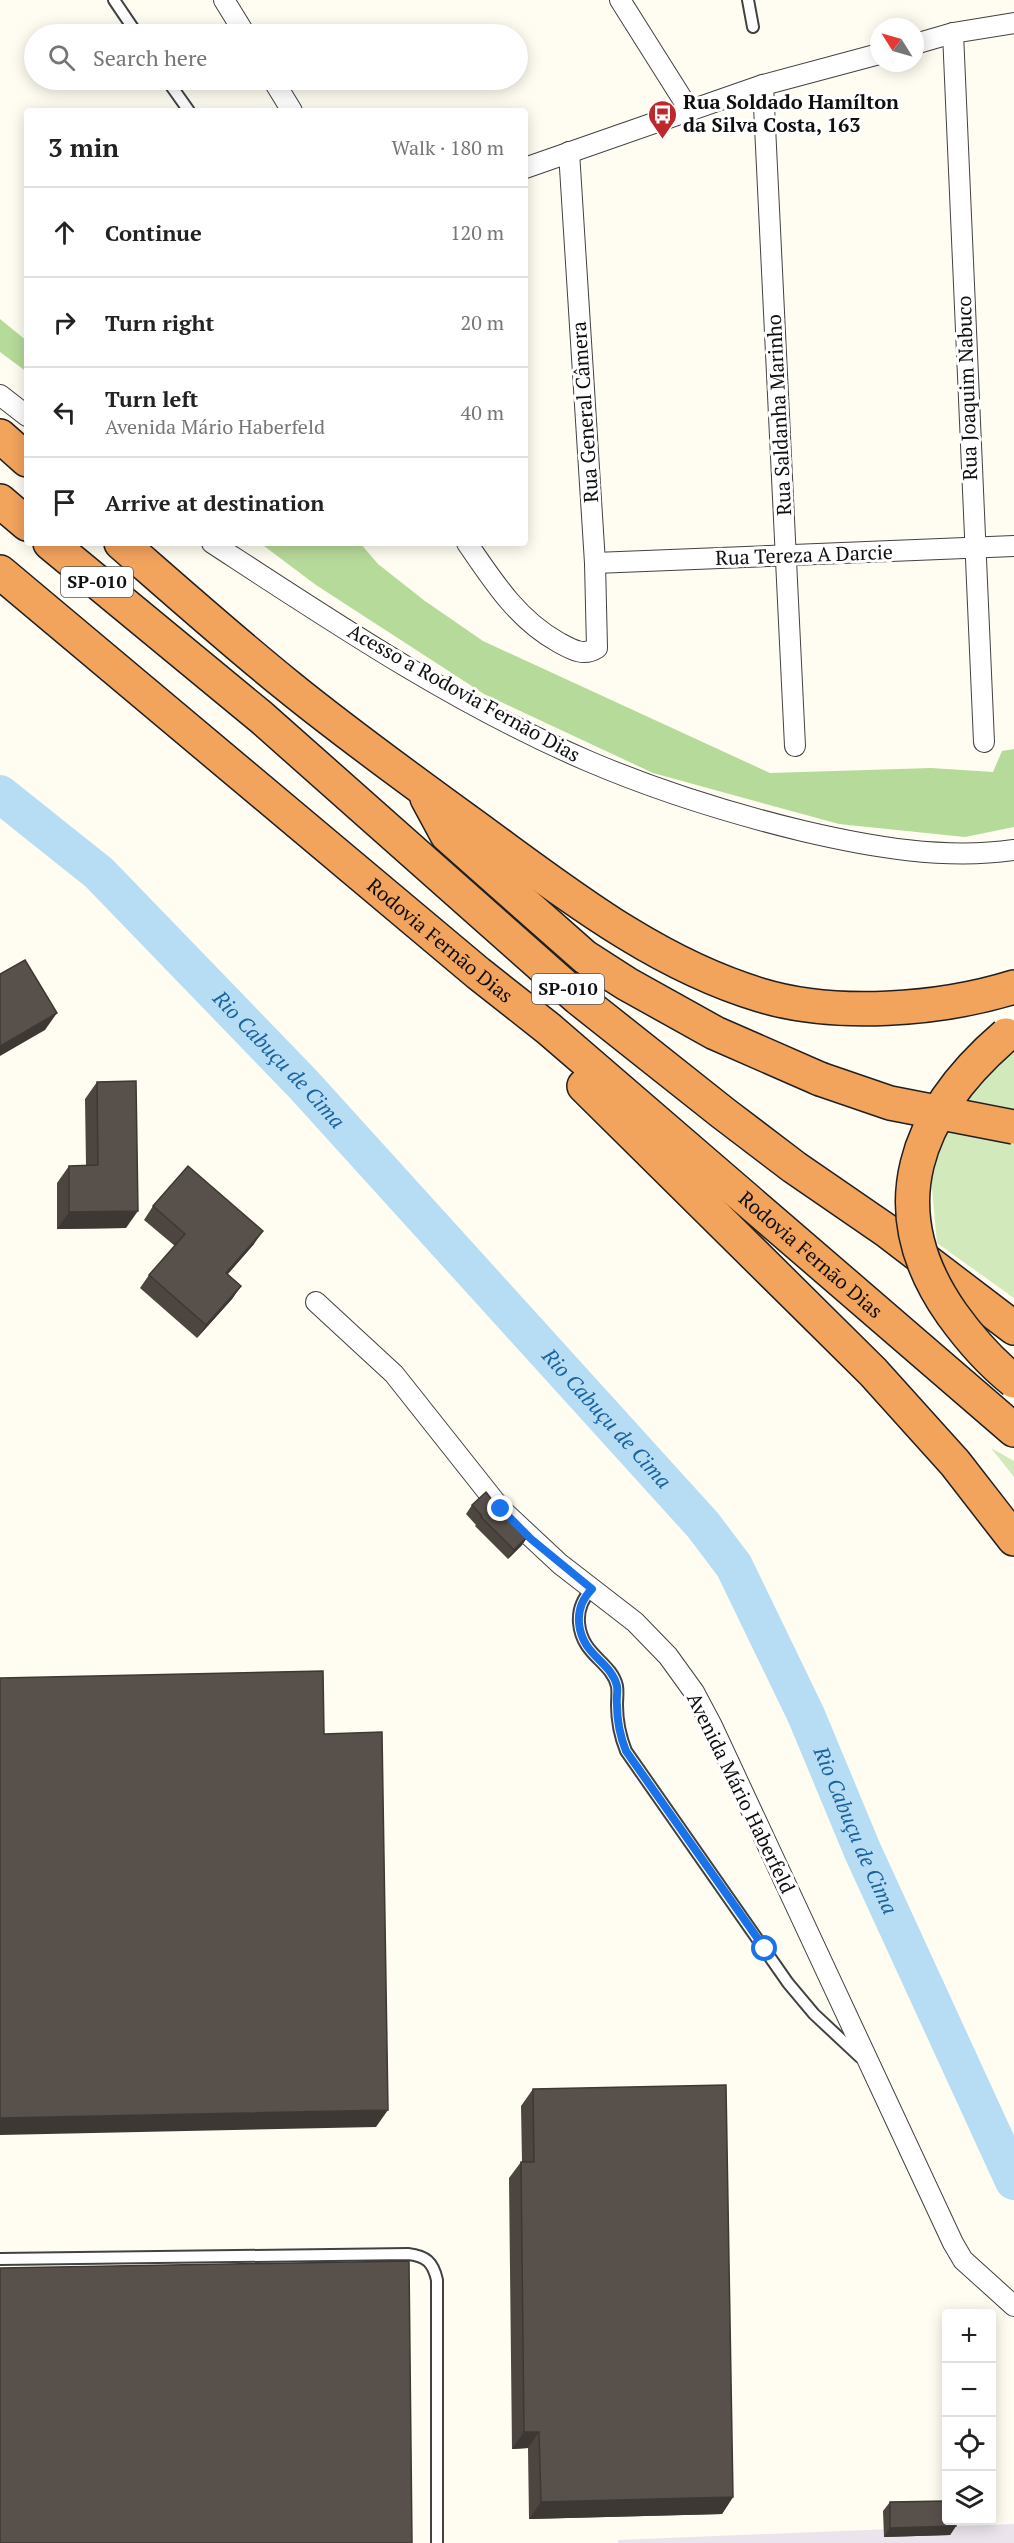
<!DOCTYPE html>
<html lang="en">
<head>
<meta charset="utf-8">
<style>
	body { margin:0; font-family:"PT Serif",serif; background:#f6f6f6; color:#222 }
	.controls { position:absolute; right:18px; bottom:18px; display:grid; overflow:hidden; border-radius:6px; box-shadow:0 3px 15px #0003 }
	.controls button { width:54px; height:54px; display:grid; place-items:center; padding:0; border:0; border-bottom:2px solid #e0e0e0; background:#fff; color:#222; font:30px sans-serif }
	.compass { position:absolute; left:870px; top:18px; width:54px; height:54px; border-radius:50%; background:#fff; box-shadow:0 3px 15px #0003; rotate:307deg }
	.stop { position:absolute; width:18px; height:18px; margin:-14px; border:4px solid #1a73e8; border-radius:50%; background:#fff }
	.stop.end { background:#1a73e8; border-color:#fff; box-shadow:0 2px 6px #0008 }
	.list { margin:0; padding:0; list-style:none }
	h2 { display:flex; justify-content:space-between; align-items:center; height:78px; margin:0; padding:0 24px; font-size:26px }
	h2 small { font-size:20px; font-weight:400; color:#767676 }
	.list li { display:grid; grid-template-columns:39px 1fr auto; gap:18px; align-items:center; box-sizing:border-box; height:90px; padding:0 24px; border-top:2px solid #e0e0e0 }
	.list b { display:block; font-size:22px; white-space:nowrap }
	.list p { margin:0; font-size:20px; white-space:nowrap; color:#767676 }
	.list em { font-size:20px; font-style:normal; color:#767676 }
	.icon { flex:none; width:33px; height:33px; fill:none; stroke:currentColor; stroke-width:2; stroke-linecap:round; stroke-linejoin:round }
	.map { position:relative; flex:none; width:1014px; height:2543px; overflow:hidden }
	.search { position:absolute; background:#fff; box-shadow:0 3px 15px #0003; left:24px; top:24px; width:504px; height:66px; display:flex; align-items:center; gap:15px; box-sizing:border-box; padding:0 21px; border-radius:33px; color:#767676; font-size:22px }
	.panel { position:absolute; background:#fff; box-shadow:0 3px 15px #0003; left:24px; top:108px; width:504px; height:438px; border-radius:6px }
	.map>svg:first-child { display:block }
</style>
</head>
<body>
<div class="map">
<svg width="1014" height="2543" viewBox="0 0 1014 2543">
	<rect width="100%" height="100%" fill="#fffcf1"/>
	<path fill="#ece4ed" d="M 1014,2524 L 1014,2543 L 618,2543 L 618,2540 Z"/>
	<g fill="#d2e9bb">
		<path d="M 1014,1052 L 1014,1298 L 937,1243 L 930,1167 L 975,1082 Z"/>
		<path d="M 991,1448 L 1014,1461 L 1014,1477 Z"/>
	</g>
	<g fill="#b6da9a">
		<path d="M 0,319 L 27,341 L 27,372 L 0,352 Z"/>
		<path d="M 260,543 L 360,543 L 378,564 L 425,601 L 483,641 L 770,773 L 931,768 L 993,772 L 1002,751 L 1014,749 L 1014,827 L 965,837 L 839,824 L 653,773 L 484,694 L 316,585 Z"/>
	</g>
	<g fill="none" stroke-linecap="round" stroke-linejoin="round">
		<path stroke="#b7ddf5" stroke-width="38" id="s1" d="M 0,794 L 99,873 L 303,1084 L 703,1525 L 734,1566 L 806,1715 L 863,1852 L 1014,2181"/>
		<defs>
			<g id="service">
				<path d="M 114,0 L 137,34"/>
				<path d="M 748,0 L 753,27"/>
				<path d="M 167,80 L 189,111"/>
				<path d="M 592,1589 C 583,1598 578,1610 579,1623 C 582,1656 611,1661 617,1686 C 618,1693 617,1699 617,1705 C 617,1721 620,1736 626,1751 L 788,1983 L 814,2014 L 860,2057"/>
				<path d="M 0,2259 L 408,2254 C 426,2256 433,2262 437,2280 L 437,2543"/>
			</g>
			<g id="minor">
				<path d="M 224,0 L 245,34"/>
				<path d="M 620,0 L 690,111"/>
				<path d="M 953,33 L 984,742"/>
				<path d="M 915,44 L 953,33 L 1014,23"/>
				<path d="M 273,80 L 292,111"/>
				<path d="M 763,85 L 795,746"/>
				<path d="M 525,168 L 763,85 L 879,54"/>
				<path d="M 0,395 L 27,416"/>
				<path d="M 212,543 C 333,622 455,704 588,761 C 658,791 729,813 803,831 C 871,847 945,860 1014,850"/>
				<path d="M 467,543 C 493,581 517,619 558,642 C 571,649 583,657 597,648 L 595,563 L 569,152"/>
				<path d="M 595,563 L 1014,546"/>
				<path d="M 316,1302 L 394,1374 L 501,1509 L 560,1564 L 635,1622 L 668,1656 L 694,1692 L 712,1726 L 953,2243 L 963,2260 L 1014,2306"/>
			</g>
			<g id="motorway">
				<path d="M 0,436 L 27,460"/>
				<path d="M 0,501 L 27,524"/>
				<path d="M 50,543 L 261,717 L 578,998 L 723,1113 L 794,1167 L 887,1231 L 1014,1328"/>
				<path d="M 121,543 C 176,591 231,640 288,686 C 352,738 419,786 485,834 C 571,897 657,964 760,995 C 835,1018 940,1010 1014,987"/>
				<path id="s2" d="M 0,572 L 478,973 L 549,1029 L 1014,1430"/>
				<path d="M 427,798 L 447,835 L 585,957 L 627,984 L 715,1033 L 820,1079"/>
				<path d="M 584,1086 L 873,1372 L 955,1463 L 1014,1539"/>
			</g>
		</defs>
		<use href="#service" stroke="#424242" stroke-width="14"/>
		<use href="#minor" stroke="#424242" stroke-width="22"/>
		<use href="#motorway" stroke="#202020" stroke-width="36"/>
		<use href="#service" stroke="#fff" stroke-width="10"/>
		<use href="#minor" stroke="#fff" stroke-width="20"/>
		<use href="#motorway" stroke="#f2a35c" stroke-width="33"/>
		<defs>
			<g id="motorway-bridge">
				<path d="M 1006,1035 C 915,1113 878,1209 952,1314 C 970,1339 990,1362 1014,1381"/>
				<path d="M 820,1079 L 890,1103 L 1014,1127"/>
			</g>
		</defs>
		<use href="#motorway-bridge" stroke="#202020" stroke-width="36" stroke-linecap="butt"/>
		<use href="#motorway-bridge" stroke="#f2a35c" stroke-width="33"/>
	</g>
	<g fill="#4c4540">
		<path d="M 97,1082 L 126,1228 L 57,1229 L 57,1183 L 69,1166 L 86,1165 L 85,1099 Z"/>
		<path d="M 153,1206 L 254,1244 L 228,1274 L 241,1286 L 232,1299 L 197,1338 L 140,1288 L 149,1275 L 175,1246 L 144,1220 Z"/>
		<path d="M 472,1505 L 499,1509 L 528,1536 L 522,1545 L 508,1559 L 475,1526 L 476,1525 L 466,1514 Z"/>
		<path d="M 533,2089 L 733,2497 L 722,2514 L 529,2519 L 528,2448 L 512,2449 L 509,2178 L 521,2162 L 522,2162 L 521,2106 Z"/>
		<path d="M 890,2502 L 956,2526 L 950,2535 L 884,2537 L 883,2511 Z"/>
	</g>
	<g fill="#3e3834">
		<path d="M 57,1013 L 45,1030 L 0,1056 L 0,1046 Z"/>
		<path d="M 138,1211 L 126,1228 L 57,1229 L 69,1212 Z"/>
		<path d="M 263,1231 L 254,1244 L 217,1286 L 226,1273 Z"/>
		<path d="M 241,1286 L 232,1299 L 197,1338 L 206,1325 Z"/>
		<path d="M 528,1536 L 522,1545 L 508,1559 L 514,1550 Z"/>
		<path d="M 388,2110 L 376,2127 L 0,2135 L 0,2118 Z"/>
		<path d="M 524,2432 L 539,2432 L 528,2448 L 512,2449 Z"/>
		<path d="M 733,2497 L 722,2514 L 529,2519 L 541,2502 Z"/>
		<path d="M 956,2526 L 950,2535 L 884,2537 L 890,2528 Z"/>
	</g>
	<g fill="#58504b" stroke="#3e3834" stroke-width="1.5">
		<path d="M 25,960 L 57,1013 L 0,1046 L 0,974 Z"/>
		<path d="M 136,1081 L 138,1211 L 69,1212 L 69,1166 L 98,1165 L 97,1082 Z"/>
		<path d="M 188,1166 L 263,1231 L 226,1273 L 241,1286 L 206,1325 L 149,1275 L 185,1234 L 153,1206 Z"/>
		<path d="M 486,1492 L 499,1509 L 528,1536 L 514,1550 L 481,1517 L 482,1516 L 472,1505 Z"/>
		<path d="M 323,1671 L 324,1734 L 382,1732 L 388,2110 L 0,2118 L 0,1678 Z"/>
		<path d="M 726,2085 L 733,2497 L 541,2502 L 539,2432 L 524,2432 L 521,2162 L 534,2162 L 533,2089 Z"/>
		<path d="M 409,2261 L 412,2543 L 0,2543 L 0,2268 Z"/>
		<path d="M 946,2501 L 946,2520 L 955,2520 L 956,2526 L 890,2528 L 890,2502 Z"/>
	</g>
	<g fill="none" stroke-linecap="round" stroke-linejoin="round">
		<path stroke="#1a73e8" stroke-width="8" d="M 501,1509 L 531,1539 L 592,1589 C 583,1598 578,1610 579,1623 C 582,1656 611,1661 617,1686 C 618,1693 616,1699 617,1705 C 617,1721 620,1736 626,1751 L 765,1949"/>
	</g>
	<defs>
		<symbol id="bus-pin" viewBox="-11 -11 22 30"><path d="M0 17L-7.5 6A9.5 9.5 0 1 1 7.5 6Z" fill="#be282d" stroke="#fff"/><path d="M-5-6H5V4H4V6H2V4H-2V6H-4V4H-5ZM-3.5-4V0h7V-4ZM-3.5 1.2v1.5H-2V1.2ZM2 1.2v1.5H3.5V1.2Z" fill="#fff"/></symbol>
	</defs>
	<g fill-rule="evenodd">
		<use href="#bus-pin" x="646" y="98" width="33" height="45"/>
	</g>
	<g text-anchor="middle" stroke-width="6" stroke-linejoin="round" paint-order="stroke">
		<g fill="#fff" stroke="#575757" stroke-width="1.5">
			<rect x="61" y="567" width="72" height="30" rx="4.5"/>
			<rect x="532" y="974" width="72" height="30" rx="4.5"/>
		</g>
		<g font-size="18" font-weight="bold" fill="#0f0f0f">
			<text x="97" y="588">SP-010</text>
			<text x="568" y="995">SP-010</text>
		</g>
		<g font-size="20" font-weight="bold" fill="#0f0f0f" stroke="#fff" text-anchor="start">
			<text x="683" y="109">Rua Soldado Hamílton<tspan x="683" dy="23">da Silva Costa, 163</tspan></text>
		</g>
		<g font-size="20" fill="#0f0f0f" stroke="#fff">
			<text transform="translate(967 388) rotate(-92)" y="7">Rua Joaquim Nabuco</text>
			<text transform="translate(585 412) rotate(-94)" y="7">Rua General Câmera</text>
			<text transform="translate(779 415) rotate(-93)" y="7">Rua Saldanha Marinho</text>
			<text transform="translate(804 555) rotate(-2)" y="7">Rua Tereza A Darcie</text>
			<text transform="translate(464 693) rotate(29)" y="7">Acesso a Rodovia Fernão Dias</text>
			<text dy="7" stroke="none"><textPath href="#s2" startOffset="574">Rodovia Fernão Dias</textPath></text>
			<text dy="7" stroke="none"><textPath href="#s2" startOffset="1060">Rodovia Fernão Dias</textPath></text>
			<text transform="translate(741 1793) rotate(64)" y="7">Avenida Mário Haberfeld</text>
		</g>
		<g font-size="21" font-style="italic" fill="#1963a0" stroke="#fff">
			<text dy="7" stroke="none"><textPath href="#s1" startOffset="386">Rio Cabuçu de Cima</textPath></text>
			<text dy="7" stroke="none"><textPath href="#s1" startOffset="872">Rio Cabuçu de Cima</textPath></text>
			<text dy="7" stroke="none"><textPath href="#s1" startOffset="1358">Rio Cabuçu de Cima</textPath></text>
		</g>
	</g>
</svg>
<div class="controls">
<button>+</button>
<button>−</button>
<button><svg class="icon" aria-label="locate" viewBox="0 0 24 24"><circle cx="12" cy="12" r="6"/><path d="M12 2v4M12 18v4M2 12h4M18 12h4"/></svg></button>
<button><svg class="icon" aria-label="layers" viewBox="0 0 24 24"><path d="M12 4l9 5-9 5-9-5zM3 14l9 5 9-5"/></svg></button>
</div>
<svg class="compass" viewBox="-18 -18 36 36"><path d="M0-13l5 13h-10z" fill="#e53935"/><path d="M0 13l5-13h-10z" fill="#767676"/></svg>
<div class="stop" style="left:765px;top:1949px"></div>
<div class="stop end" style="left:501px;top:1509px"></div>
<div class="search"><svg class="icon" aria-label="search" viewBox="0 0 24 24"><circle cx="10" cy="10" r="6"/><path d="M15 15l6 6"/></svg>Search here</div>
<section class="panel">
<h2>3 min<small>Walk · 180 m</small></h2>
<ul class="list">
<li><svg class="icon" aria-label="ahead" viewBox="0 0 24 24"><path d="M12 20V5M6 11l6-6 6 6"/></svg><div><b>Continue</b></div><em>120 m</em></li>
<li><svg class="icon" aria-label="right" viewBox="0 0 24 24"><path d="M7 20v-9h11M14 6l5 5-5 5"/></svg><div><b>Turn right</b></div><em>20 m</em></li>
<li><svg class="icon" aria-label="left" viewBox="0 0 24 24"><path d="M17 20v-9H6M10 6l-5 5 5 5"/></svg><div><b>Turn left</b><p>Avenida Mário Haberfeld</p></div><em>40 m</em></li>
<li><svg class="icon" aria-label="arrive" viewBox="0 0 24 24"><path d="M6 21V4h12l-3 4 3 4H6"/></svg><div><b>Arrive at destination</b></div></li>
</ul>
</section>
</div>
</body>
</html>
